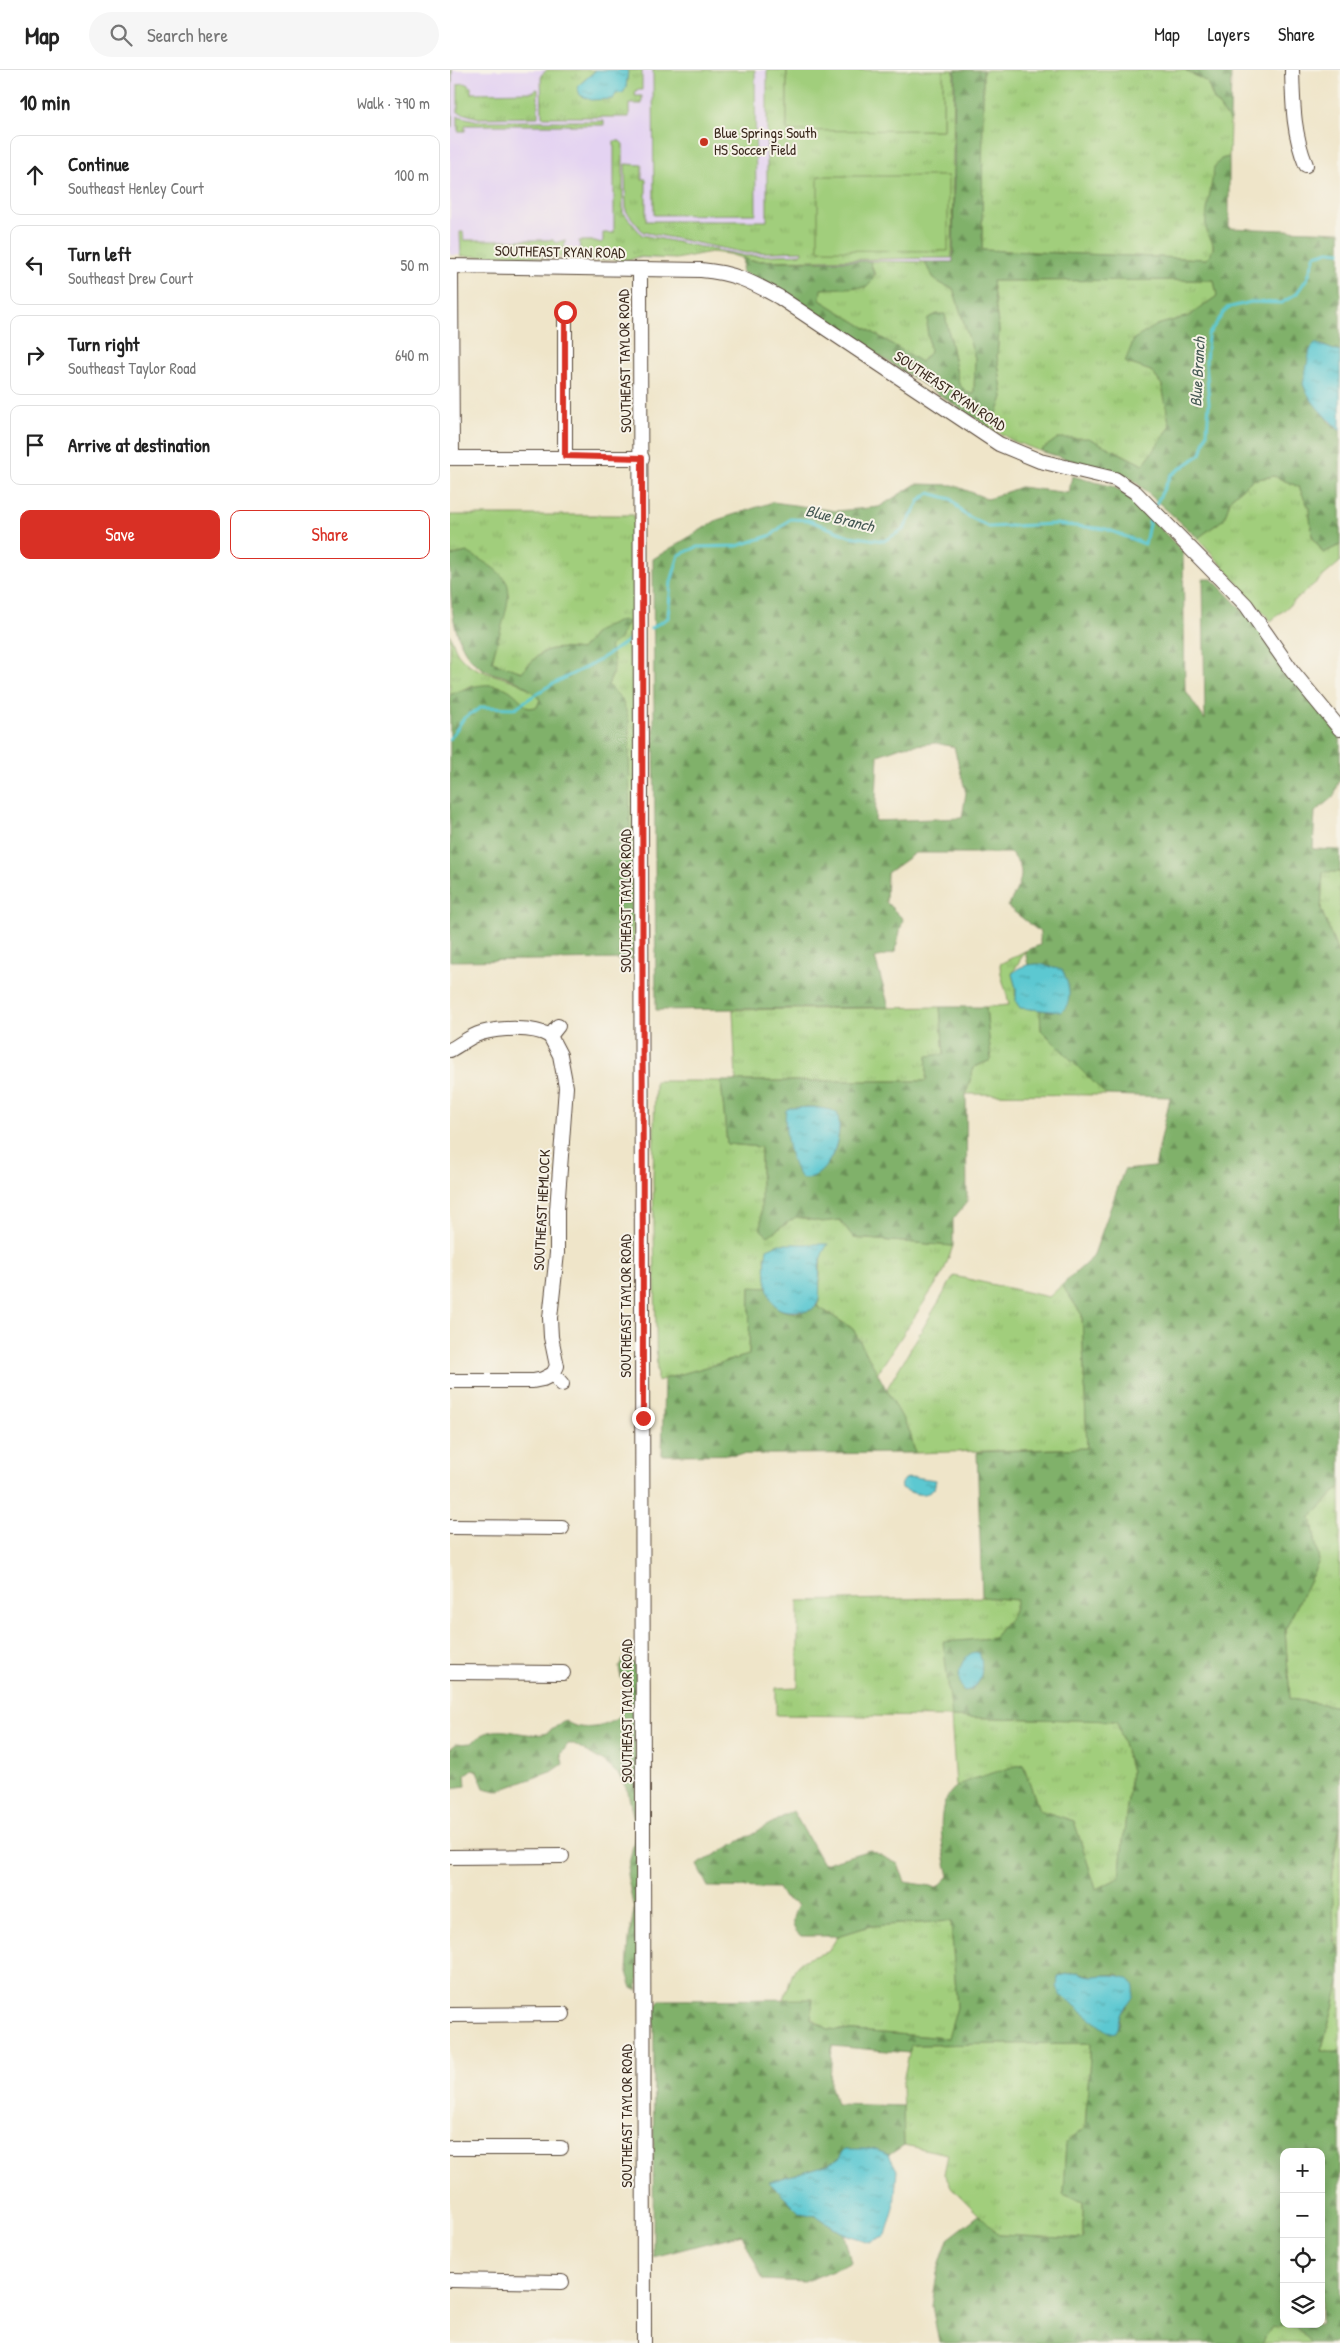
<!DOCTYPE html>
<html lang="en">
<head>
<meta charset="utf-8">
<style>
	body { margin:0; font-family:"Patrick Hand",sans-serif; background:#f6f6f6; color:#222 }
	.controls { position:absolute; right:15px; bottom:15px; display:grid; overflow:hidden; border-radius:10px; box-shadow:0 2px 12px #0003 }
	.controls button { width:45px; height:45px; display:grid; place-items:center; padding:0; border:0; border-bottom:1px solid #e0e0e0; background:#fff; color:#222; font:25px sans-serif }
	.stop { position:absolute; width:15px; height:15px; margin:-11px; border:4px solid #d93025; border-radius:50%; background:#fff }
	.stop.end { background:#d93025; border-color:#fff; box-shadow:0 1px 5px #0008 }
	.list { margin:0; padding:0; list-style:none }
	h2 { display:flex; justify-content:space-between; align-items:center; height:65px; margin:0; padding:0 20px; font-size:21px }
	h2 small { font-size:16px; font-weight:400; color:#767676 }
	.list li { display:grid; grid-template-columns:32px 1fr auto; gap:15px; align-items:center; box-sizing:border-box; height:80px; margin:0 10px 10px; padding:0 10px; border:1px solid #e0e0e0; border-radius:10px }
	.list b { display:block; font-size:19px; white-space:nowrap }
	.list p { margin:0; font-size:16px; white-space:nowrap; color:#767676 }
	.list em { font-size:16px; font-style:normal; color:#767676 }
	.actions { display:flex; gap:10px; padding:15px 20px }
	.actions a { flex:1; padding:11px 0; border:1px solid #d93025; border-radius:10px; text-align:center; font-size:18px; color:#d93025 }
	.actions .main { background:#d93025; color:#fff }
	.icon { flex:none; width:28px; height:28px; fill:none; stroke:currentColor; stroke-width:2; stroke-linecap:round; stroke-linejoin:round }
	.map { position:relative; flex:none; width:890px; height:2273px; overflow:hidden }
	header { display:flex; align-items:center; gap:30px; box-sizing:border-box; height:70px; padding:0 25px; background:#fff; border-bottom:1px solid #e0e0e0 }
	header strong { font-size:24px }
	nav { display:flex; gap:28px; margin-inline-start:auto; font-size:18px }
	.search { width:350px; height:45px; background:#f6f6f6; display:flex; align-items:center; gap:12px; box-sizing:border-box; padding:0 18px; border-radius:28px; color:#767676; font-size:19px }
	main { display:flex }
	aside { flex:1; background:#fff }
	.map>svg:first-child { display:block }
</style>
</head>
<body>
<header>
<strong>Map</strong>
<div class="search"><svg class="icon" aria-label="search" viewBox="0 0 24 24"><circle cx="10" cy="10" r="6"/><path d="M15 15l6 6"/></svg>Search here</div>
<nav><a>Map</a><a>Layers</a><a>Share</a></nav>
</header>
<main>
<aside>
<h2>10 min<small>Walk · 790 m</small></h2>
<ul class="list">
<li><svg class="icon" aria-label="ahead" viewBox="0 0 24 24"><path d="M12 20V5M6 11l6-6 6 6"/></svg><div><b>Continue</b><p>Southeast Henley Court</p></div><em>100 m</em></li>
<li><svg class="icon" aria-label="left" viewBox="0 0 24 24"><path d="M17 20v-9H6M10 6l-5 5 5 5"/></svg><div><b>Turn left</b><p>Southeast Drew Court</p></div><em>50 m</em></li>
<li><svg class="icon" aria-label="right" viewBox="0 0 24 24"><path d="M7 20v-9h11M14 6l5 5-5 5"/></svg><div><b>Turn right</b><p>Southeast Taylor Road</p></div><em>640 m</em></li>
<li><svg class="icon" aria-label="arrive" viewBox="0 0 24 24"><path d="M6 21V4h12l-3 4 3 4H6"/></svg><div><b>Arrive at destination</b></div></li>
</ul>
<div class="actions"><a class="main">Save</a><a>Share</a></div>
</aside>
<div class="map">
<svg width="890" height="2273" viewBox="0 0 890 2273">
	<defs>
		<pattern id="grass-tufts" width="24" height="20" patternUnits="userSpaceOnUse" patternTransform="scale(1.25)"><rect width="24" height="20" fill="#a1ce7b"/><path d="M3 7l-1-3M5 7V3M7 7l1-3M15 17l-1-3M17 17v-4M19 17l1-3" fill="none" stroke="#8cb16a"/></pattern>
		<pattern id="forest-firs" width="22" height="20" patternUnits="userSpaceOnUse" patternTransform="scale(1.25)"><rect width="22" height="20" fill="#80b16b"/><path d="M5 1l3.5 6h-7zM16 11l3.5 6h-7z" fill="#6a9057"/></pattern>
		<pattern id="water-ripples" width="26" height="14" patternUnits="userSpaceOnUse" patternTransform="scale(1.25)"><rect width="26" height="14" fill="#5bc8d1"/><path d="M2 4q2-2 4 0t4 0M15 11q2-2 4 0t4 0" fill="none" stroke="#4ca3a9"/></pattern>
	</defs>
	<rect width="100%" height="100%" fill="#f7f3e8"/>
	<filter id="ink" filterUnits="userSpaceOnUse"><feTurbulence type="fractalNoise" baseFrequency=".02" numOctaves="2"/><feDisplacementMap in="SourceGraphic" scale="10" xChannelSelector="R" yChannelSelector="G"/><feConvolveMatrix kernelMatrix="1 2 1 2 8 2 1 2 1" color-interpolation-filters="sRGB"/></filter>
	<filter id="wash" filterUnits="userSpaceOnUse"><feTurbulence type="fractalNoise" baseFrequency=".0096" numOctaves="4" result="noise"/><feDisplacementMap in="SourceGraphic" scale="20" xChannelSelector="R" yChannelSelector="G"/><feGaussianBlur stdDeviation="1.12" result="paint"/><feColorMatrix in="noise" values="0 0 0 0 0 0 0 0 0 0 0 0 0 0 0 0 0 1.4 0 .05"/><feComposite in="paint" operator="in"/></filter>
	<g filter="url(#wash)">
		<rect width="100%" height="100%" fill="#efe5c9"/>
		<path fill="#e4d3f2" d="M 0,0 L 506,0 L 503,192 L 301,191 L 279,184 L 261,182 L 226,189 L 0,185 Z"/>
		<g fill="url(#grass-tufts)" stroke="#6e7c4c">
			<path d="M 0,0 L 2,0 L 2,57 L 0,55 Z"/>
			<path d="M 97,0 L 146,0 L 129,15 L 136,28 L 166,24 L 176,18 L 178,0 L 192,0 L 192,20 L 186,20 L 185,26 L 192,26 L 192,34 L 179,34 L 179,47 L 92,47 L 91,5 Z"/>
			<path d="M 317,0 L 337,0 L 337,60 L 493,60 L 493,0 L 504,0 L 502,188 L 301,191 L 279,184 L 261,182 L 226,189 L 187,187 L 176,192 L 165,189 L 137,191 L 140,188 L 131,187 L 129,171 L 145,171 L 151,173 L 153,171 L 153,163 L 164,163 L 164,71 L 170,71 L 173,74 L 173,142 L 192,165 L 296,186 L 352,184 L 352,181 L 296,183 L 193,162 L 176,141 L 175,94 L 192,95 L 192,109 L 196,109 L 196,151 L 317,151 Z"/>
			<path d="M 533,0 L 735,0 L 757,12 L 764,30 L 780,51 L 779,87 L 771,89 L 756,157 C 763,170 767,177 757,189 L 532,180 Z"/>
			<path d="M 15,13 L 21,17 L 21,23 L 84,22 L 84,20 L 88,19 L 88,47 L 29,48 L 8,42 L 8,14 Z"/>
			<path d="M 8,46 L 29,51 L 154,51 L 154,55 L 15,55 L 15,61 L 8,61 Z"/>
			<path d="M 10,162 L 13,162 L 14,170 L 103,170 L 105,173 L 115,170 L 113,187 L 106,187 L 11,186 Z"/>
			<path d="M 15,189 L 18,189 L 110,190 L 106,191 Z"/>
			<path d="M 420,191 L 475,192 C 482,207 486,214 503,218 L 525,288 L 524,324 L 517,323 L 509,314 L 495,244 L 477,258 L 480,282 L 471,292 L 370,230 L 370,219 L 383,218 L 425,205 Z"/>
			<path d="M 764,210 L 767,226 L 739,246 L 707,255 L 675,292 L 701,301 L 712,315 L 720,357 L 693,395 L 666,381 L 608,368 L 590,381 L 563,371 L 536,355 L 548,341 L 553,327 L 547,286 L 549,261 L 542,211 Z"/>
			<path d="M 824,406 L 849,417 L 859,438 L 862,466 L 873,483 L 890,475 L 890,492 L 821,551 L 748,468 L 774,449 L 781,428 L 802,410 Z"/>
			<path d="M 0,445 L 184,445 L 189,889 L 181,889 L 172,629 L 158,615 L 164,602 L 147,561 L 131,580 C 98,576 93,578 72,602 L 42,592 L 58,528 L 17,482 L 0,486 Z"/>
			<path d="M 0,565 C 3,571 5,581 10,586 C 31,611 70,602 90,630 L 87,637 L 78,638 L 58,620 L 21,616 L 0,625 Z"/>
			<path d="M 873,801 L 890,802 L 890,888 L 871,839 Z"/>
			<path d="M 575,881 L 562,904 L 566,918 L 565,925 L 579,939 L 590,939 L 591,960 L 656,1025 L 516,1024 L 524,997 L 541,990 L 536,937 L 559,935 C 557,921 550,907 550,894 Z"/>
			<path d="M 490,937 L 494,985 L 476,1011 L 286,1011 L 283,940 Z"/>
			<path d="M 205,1011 L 271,1011 L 277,1074 L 311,1077 L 311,1115 C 341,1142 347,1155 390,1150 L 404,1168 L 503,1176 L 493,1203 L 427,1304 L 403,1259 L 367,1236 L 369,1231 L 371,1176 L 360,1175 L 315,1187 L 318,1218 L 300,1218 L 299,1285 L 207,1311 L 203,1110 Z"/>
			<path d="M 504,1206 L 599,1227 L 612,1215 L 632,1245 L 637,1378 L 465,1383 L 460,1362 L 436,1320 Z"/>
			<path d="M 890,1417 L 890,1637 L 840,1629 L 835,1560 L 869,1491 L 861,1447 Z"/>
			<path d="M 532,1527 L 567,1530 L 563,1544 L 543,1568 L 502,1647 L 667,1651 L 681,1701 L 669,1808 L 646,1819 L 624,1751 L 589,1740 L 573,1694 L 506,1716 L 501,1647 L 326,1645 L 326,1618 L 348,1617 L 348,1531 Z"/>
			<path d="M 890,1756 L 890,1883 C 875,1849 883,1792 890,1756 Z"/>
			<path d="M 501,1851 L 507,1937 L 499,1968 L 378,1959 L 334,1929 C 346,1895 341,1892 378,1882 L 388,1866 L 420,1856 Z"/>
			<path d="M 890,1912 L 890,1981 L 871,1982 Z"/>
			<path d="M 641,1973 L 635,2058 L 616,2073 L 613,2124 L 633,2132 L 633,2169 L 549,2165 L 502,2118 L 494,2104 L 498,2084 L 454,2075 L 452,2015 L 461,1975 Z"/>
			<path d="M 844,2255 L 861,2273 L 811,2273 L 823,2256 Z"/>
		</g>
		<g fill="url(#forest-firs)" stroke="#5e6e44" fill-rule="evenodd">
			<path d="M 505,0 L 533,0 L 532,180 L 757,189 C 770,173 760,174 756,158 C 754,149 763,109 764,97 L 771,89 L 779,87 L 779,158 L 890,162 L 890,282 L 881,280 L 872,274 L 855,319 L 879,352 L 890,361 L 890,475 L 873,483 L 862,465 L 859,438 L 849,417 L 824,406 L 802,410 L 781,428 L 774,449 L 748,468 L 681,408 L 590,381 L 608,368 L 639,368 L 693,395 L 720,357 L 712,315 L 701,301 L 675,292 L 684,269 L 707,255 L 739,246 L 767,226 L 764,210 L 542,211 L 549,261 L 547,286 L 553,327 L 548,341 L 536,355 L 318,214 L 292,202 L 293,188 L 301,191 L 420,191 C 424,203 426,208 417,217 L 371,219 L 370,230 L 471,292 L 480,282 L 477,258 L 478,248 L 487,244 L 495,244 L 509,314 L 517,323 L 524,324 L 525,288 L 503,218 C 486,214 482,207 475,192 L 503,192 Z"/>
			<path d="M 735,0 L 781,0 L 780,51 L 764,30 L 757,12 Z"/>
			<path d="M 622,406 L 664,417 L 682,429 L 733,482 L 735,620 L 755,650 L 753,509 L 762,509 L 799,547 L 890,667 L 890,709 L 884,726 L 865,742 L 863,779 L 890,780 L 890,802 L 873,802 L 871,839 L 890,888 L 890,1417 L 861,1447 L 869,1491 L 835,1560 L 840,1629 L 890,1637 L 890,1756 L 882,1798 L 884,1869 L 890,1883 L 890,1912 L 871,1981 L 890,1981 L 890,2270 L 885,2273 L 861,2273 L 844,2255 L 823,2256 L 811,2273 L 489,2273 L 482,2236 L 487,2203 L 498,2169 L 529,2145 L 549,2165 L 633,2169 L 633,2132 L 613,2124 L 616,2072 L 635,2058 L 641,1973 L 461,1975 L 459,1983 L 382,1976 L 380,2013 L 386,2034 L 453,2036 L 454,2075 L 439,2085 L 423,2079 L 388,2089 L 376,2095 L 320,2112 L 350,2143 L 367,2146 L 394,2164 L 401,2193 L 354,2212 L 313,2210 L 292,2164 L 203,2187 L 204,1939 L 210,1930 L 363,1929 L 361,1949 L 378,1959 L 498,1968 L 507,1937 L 501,1851 L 420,1856 L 388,1866 L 351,1866 C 339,1856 342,1848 348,1835 L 334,1828 L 328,1818 L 258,1817 L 247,1795 L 343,1741 L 373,1794 L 420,1780 L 448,1794 L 455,1812 L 488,1817 L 499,1806 C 493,1781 482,1735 506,1717 C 515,1710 560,1698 573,1694 L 589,1740 L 624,1751 L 646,1819 L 669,1808 L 681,1701 L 667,1651 L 502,1647 L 493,1572 L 543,1568 L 563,1544 L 567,1530 L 532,1527 L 527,1382 L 637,1378 L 632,1245 L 612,1215 L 643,1187 L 674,1100 L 705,1097 L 720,1027 L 656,1025 L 591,960 L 590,939 L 602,942 L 590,894 L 578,895 L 575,881 L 590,875 L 590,862 L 558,837 C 568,814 580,804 561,783 L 465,783 L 437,803 L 436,832 L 453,849 L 445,882 L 425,888 L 439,937 L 206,940 L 203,489 L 267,450 L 323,432 L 386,441 L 429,437 L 466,414 L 503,415 L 538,429 L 570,417 L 619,423 ZM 486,673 L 504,677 L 516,723 L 512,748 L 425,751 L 428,685 L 454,676 ZM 516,1588 L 531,1604 L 527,1615 L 520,1621 L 509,1605 ZM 628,1902 L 641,1906 L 669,1904 L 677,1937 L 671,1944 L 670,1954 L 660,1962 L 608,1906 ZM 834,2082 L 871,2082 L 871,2254 L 834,2254 Z"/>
			<path d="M 17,482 C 30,490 50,499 57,513 C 64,528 45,574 42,592 L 72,602 C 94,578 98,576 131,580 L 147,561 L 172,550 L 178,552 L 168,570 L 159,577 C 167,594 165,598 158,615 L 172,629 L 179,650 L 181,889 L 0,891 L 0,625 C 18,617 38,610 57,619 C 65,623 72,632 78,638 L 87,637 L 90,630 C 80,616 62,608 45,604 C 0,591 0,533 0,486 Z"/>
			<path d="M 490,937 L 536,937 L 541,990 L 524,997 L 516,1024 L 517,1132 L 503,1149 L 503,1176 L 404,1168 L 390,1150 L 372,1152 L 346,1147 L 318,1166 L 311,1160 L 311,1077 L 277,1074 L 271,1011 L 476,1011 L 477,986 L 494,984 ZM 364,1037 L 387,1043 C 392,1056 387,1083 377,1093 C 371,1100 361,1104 353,1109 L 346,1101 L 336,1041 L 340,1038 Z"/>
			<path d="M 300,1217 L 318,1218 C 319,1224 321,1231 326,1236 C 335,1245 358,1244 367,1236 L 403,1259 L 460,1362 L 465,1383 L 212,1385 L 214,1309 L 299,1285 Z"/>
			<path d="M 178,1587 L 182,1590 L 189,1604 L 188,1921 L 182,1918 L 177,1902 L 179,1869 L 184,1840 L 177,1804 L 184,1770 L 185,1755 L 178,1722 L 169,1705 L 154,1692 L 124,1674 L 118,1674 L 111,1684 L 113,1694 L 103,1701 L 47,1721 L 34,1718 L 27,1701 L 23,1699 L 15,1705 L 16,1716 L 0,1718 L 0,1679 L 6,1674 L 22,1673 C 45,1649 67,1668 93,1664 C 102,1662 107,1654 116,1651 C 127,1661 155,1659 167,1648 C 175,1641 178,1631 179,1620 L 171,1608 L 169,1597 L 174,1588 Z"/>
		</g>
		<g fill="#a1ce7b" stroke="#6e7c4c">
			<path d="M 203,0 L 305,0 L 306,144 L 204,145 Z"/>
			<path d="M 337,0 L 493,0 L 493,60 L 337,61 Z"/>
			<path d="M 368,106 L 498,106 L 498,181 L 368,180 Z"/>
		</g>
		<g fill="url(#water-ripples)" stroke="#4b7978">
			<path d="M 146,0 L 178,0 L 176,18 L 173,23 L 166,24 L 163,29 L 141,30 L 130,25 L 128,19 L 129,15 Z"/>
			<path d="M 865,273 L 890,282 L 890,361 C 876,347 860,333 853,314 L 860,280 Z"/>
			<path d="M 590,894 L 612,900 C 619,912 624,933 611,942 L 570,938 L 566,932 L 566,918 L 562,904 C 569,895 580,894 590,894 Z"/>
			<path d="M 364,1037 L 381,1040 L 387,1043 C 395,1063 379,1110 353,1109 C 340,1101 333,1055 336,1040 L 340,1038 Z"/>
			<path d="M 329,1174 L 378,1174 C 374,1180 371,1185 370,1192 C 368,1202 372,1227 367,1234 C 364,1240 357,1242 351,1241 C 343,1241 335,1242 328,1238 C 314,1228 314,1194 317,1179 Z"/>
			<path d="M 464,1407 L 486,1410 L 484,1419 C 475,1428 462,1424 452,1418 L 451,1413 L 454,1409 Z"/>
			<path d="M 525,1582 L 529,1583 C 535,1597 532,1620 514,1621 C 504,1611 510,1585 525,1582 Z"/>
			<path d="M 628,1902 C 633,1904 638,1906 643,1906 C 656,1905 687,1901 684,1923 C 683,1931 675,1936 672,1943 C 669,1949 670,1956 666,1962 L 660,1963 L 611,1925 L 607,1917 L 608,1906 Z"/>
			<path d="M 395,2079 L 423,2079 L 439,2085 L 447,2100 L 444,2138 L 436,2165 L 420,2172 L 394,2164 L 367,2146 L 350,2143 L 319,2112 L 376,2095 L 388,2089 Z"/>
		</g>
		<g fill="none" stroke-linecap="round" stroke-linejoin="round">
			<g stroke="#5bc8d1" stroke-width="3">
				<path d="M 706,434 L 721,405 L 751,384 L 757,363 L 759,333 L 756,292 L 758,265 L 777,238 L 801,232 L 832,233 L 847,223 L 858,207 L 865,185 L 879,181 L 890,182"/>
				<path d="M 201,558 L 218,548 L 221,512 L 229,485 L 247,477 L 287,476 L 322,465 L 340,449 L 358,450 L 399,466 L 434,471 L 454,459 L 470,430 L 479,423 L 501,429 L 514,444 L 539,457 L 605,454 L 656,459 L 695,474 L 700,449"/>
				<path d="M 0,669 L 14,648 L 32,637 L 65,638 L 97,617 L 148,591 L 185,566"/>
			</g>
		</g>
	</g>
	<g filter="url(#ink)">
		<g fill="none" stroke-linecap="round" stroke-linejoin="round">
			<defs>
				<g id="minor">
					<path d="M 842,0 C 843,34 843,63 856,95"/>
					<path d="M 0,196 L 251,200 C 284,203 300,211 329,227 L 549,374 L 590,391 L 665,409 L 685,422 L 796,535 L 842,601 L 890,659"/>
					<path d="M 1,196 L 2,388"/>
					<path d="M 190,199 L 194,2273"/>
					<path d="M 115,241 L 115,387"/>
					<path d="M 0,388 L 192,388"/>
					<path d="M 100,966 L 110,985 L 116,1017 L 107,1140 L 107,1183 L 100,1248 L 101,1267 L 107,1296 L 103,1304"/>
					<path d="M 100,966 L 108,956"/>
					<path d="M 0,980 C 10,975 20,966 31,963 C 50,958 83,956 100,966"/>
					<path d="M 103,1304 L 112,1314"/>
					<path d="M 0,1311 L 83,1311 L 93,1309 L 103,1304"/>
					<path d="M 0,1457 L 112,1458"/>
					<path d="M 0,1602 L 113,1603"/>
					<path d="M 0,1787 L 112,1786"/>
					<path d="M 0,1945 L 113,1944"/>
					<path d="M 0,2078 L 111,2078"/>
					<path d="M 0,2210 L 112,2212"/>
				</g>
			</defs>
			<use href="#minor" stroke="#564638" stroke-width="16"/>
			<use href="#minor" stroke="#fff" stroke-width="14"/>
		</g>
	</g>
	<g fill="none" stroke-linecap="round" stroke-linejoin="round" filter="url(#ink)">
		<path stroke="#d93025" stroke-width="6" d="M 115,242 L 115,386 L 192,388 L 193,1348"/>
	</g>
	<circle fill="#c8321e" stroke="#f7f3e8" stroke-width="2" cx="254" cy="72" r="5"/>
	<g text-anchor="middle" stroke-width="4" stroke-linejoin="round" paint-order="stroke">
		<g font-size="15" fill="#3b2a1e" stroke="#f7f3e8" text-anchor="start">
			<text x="264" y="68">Blue Springs South<tspan x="264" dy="17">HS Soccer Field</tspan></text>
		</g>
		<g font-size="15" fill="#3b2a1e" stroke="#f7f3e8">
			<text transform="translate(110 182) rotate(1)" y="5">SOUTHEAST RYAN ROAD</text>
			<text transform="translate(175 291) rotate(-91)" y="5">SOUTHEAST TAYLOR ROAD</text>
			<text transform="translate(500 321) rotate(34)" y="5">SOUTHEAST RYAN ROAD</text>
			<text transform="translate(176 831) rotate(-90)" y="5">SOUTHEAST TAYLOR ROAD</text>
			<text transform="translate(92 1140) rotate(-87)" y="5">SOUTHEAST HEMLOCK</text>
			<text transform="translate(176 1236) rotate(-90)" y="5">SOUTHEAST TAYLOR ROAD</text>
			<text transform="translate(177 1641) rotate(-90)" y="5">SOUTHEAST TAYLOR ROAD</text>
			<text transform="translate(177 2046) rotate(-90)" y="5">SOUTHEAST TAYLOR ROAD</text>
		</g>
		<g font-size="16" font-style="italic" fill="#455954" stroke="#f7f3e8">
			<text transform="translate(747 302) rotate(-87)" y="6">Blue Branch</text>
			<text transform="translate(390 448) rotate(14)" y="6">Blue Branch</text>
		</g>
	</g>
</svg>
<div class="controls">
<button>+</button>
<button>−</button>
<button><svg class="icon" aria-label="locate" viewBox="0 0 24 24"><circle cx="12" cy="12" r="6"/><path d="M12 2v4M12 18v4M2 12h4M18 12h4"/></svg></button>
<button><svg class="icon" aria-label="layers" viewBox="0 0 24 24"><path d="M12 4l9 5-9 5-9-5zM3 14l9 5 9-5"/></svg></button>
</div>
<div class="stop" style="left:115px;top:242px"></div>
<div class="stop end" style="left:193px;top:1348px"></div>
</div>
</main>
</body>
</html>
